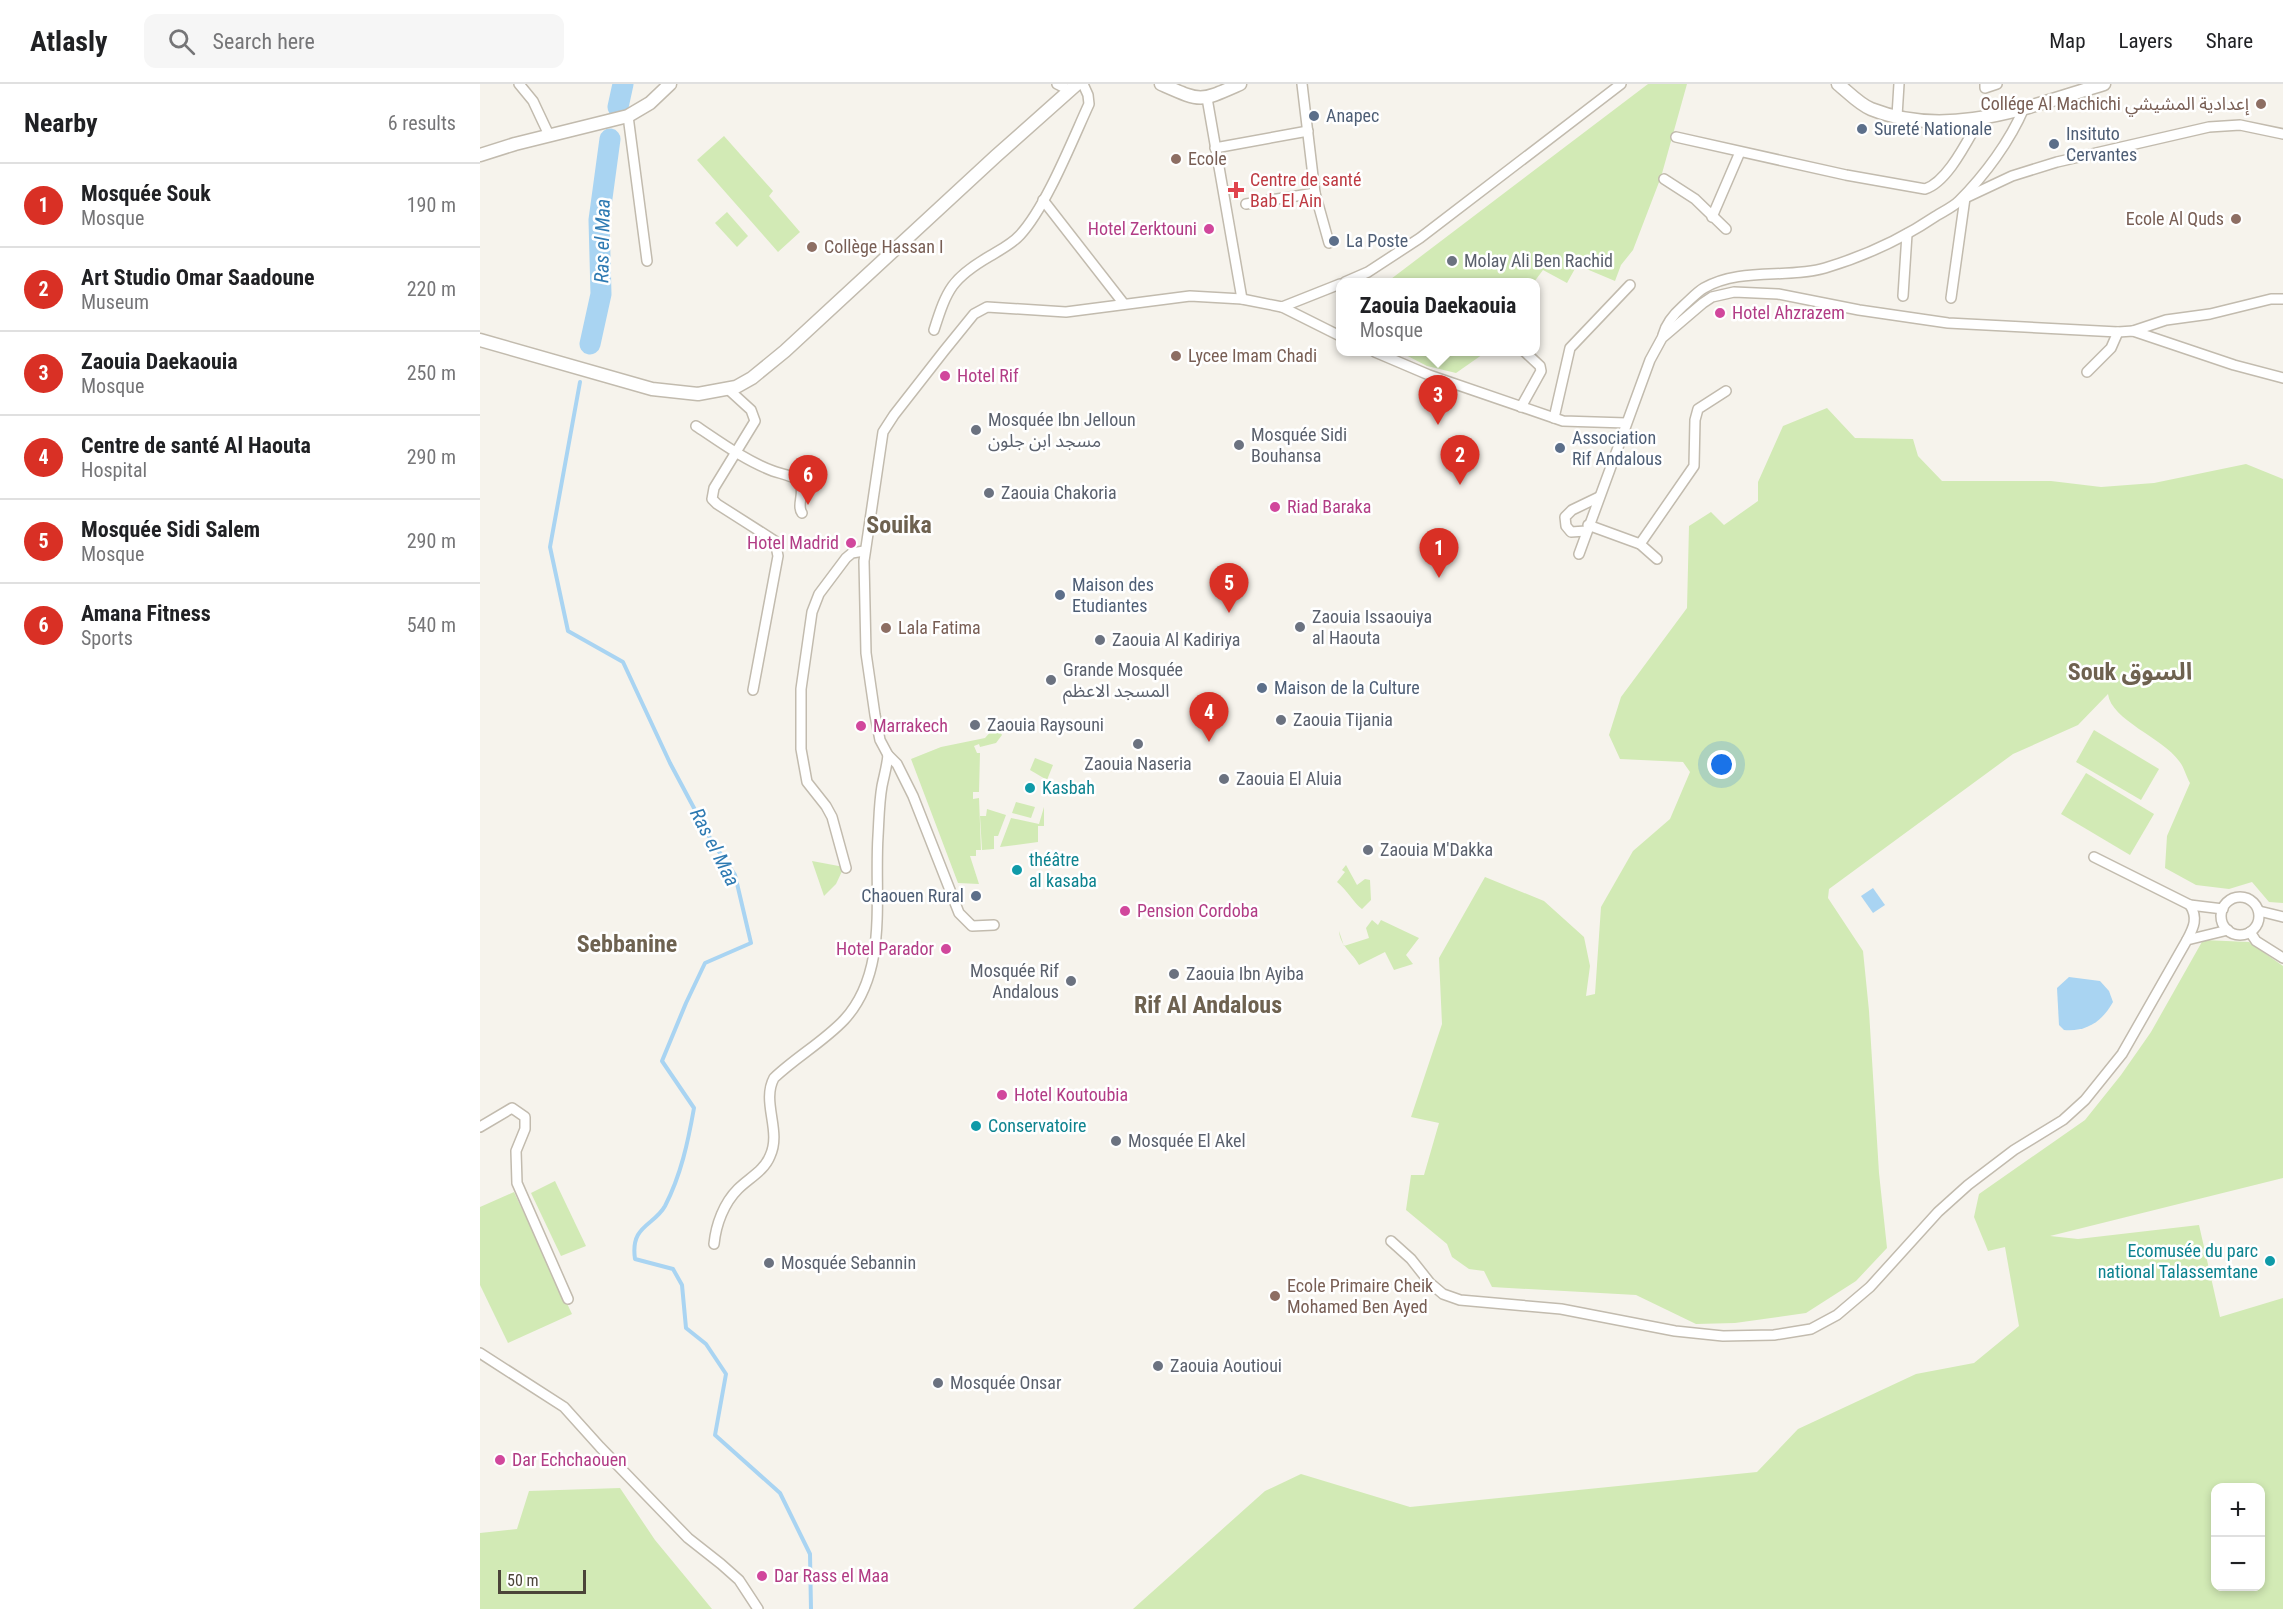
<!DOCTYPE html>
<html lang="en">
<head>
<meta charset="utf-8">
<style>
	body { margin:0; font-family:"Roboto Condensed","Noto Sans Arabic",sans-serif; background:#f6f6f6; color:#202124 }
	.controls { position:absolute; right:18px; bottom:18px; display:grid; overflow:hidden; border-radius:12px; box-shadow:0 3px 9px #0003 }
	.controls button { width:54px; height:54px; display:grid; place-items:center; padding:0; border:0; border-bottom:2px solid #e0e0e0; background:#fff; color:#202124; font:30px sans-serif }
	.scale { position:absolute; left:18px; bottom:15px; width:88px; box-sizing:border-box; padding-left:6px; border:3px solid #4b4439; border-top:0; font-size:16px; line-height:21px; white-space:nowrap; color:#4b4439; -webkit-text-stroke:4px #fff; paint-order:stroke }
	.you { position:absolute; left:1242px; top:681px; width:21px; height:21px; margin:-15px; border:4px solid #fff; border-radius:50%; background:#1a73e8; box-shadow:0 0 0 9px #1a73e833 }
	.badge { display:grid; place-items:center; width:39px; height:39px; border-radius:50%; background:#d93025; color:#fff; font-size:20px; font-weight:700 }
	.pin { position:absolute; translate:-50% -50px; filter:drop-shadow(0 2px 3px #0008) }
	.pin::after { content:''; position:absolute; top:32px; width:21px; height:18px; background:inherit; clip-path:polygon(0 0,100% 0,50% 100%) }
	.popup { position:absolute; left:856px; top:194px; width:204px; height:78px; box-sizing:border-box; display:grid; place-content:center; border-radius:12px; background:#fff; filter:drop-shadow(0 2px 4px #0005); font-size:20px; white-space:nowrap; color:#757577 }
	.popup b { font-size:22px; color:#202124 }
	.popup::after { content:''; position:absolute; left:50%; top:100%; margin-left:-12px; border:12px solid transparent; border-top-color:#fff }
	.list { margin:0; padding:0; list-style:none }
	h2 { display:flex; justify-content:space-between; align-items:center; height:78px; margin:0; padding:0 24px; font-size:26px }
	h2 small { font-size:20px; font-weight:400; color:#757577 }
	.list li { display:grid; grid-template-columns:39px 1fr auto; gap:18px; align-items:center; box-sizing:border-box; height:84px; padding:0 24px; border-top:2px solid #e0e0e0 }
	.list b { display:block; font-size:22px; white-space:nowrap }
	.list p { margin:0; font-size:20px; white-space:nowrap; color:#757577 }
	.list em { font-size:20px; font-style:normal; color:#757577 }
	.icon { flex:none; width:33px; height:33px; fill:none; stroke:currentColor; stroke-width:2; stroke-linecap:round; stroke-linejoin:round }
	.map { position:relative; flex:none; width:1803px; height:1525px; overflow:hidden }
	header { display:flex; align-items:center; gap:36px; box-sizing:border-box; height:84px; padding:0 30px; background:#fff; border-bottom:2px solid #e0e0e0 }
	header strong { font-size:28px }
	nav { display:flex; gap:33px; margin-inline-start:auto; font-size:21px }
	.search { width:420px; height:54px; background:#f6f6f6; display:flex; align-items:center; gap:15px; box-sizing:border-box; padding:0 21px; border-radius:12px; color:#757577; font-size:22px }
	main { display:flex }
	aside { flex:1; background:#fff }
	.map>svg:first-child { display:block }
</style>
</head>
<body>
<header>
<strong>Atlasly</strong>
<div class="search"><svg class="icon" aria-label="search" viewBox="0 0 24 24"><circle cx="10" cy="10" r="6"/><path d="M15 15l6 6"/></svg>Search here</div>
<nav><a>Map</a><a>Layers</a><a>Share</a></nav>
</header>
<main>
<aside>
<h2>Nearby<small>6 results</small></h2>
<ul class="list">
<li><span class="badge">1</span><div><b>Mosquée Souk</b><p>Mosque</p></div><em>190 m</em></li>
<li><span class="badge">2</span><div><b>Art Studio Omar Saadoune</b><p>Museum</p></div><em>220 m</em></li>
<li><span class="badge">3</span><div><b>Zaouia Daekaouia</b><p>Mosque</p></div><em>250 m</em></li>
<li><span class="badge">4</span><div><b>Centre de santé Al Haouta</b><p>Hospital</p></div><em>290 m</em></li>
<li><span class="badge">5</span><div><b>Mosquée Sidi Salem</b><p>Mosque</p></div><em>290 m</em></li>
<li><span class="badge">6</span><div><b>Amana Fitness</b><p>Sports</p></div><em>540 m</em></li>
</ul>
</aside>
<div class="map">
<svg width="1803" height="1525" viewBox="0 0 1803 1525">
	<rect width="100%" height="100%" fill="#f6f3ec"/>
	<g fill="#d2eab5" fill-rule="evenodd">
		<path d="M 1168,0 L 1207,0 L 1181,93 L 1153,166 L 1141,181 L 1135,197 L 1097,181 L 1087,199 L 1063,186 L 1054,198 L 907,198 Z"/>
		<path d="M 244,52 L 293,107 L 289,112 L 320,148 L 298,168 L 217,76 Z"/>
		<path d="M 247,128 L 268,152 L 257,163 L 235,139 Z"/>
		<path d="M 920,268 L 1006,268 L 976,289 L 947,282 Z"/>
		<path d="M 1347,324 L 1375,354 L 1433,355 L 1438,372 L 1462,397 L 1571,397 L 1621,403 L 1674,399 L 1766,380 L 1803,395 L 1803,819 L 1789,818 L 1772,798 L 1749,805 L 1716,801 L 1685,784 L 1687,752 L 1710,699 C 1706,692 1704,683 1699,677 C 1683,654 1631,636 1628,610 L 1598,641 L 1533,670 L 1349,805 L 1348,814 L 1383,867 L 1389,927 L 1399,1089 L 1407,1164 L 1376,1197 L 1326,1229 L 1255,1239 L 1216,1240 L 1156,1211 L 1012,1203 L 1004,1187 L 989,1185 L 972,1173 L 967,1160 L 926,1126 L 931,1091 L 944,1091 L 959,1039 L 931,1033 L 962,940 L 959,874 L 1005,793 L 1064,817 L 1104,853 L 1110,882 L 1106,912 L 1115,910 L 1121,823 L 1153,767 L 1190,735 L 1210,688 L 1203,678 L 1140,675 L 1129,651 L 1141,613 L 1207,524 L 1209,442 L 1231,428 L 1244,441 L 1278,417 L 1278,398 L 1303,342 Z"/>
		<path d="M 515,643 L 524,644 L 519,646 L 522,651 L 516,659 L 500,663 L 499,660 L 494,662 L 497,669 L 500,669 L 499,708 L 493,708 L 493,715 L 499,714 L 501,766 L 496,766 L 496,772 L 490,772 L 499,800 L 478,799 L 431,675 L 461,663 L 505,654 Z"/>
		<path d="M 1614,646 L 1679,685 L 1661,716 L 1596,678 Z"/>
		<path d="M 555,674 L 573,681 L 567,696 L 550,686 Z"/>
		<path d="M 1606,689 L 1674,730 L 1650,771 L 1581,730 Z"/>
		<path d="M 536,718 L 555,723 L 551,734 L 532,729 Z"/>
		<path d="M 564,723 L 564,742 L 558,742 L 558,758 L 520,763 L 531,734 L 559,740 Z"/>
		<path d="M 507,725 L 526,731 L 518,752 L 514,752 L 514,765 L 502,766 L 500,732 L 506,732 Z"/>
		<path d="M 332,777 L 364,783 L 356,800 L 344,812 Z"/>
		<path d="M 866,781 L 877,801 L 885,795 L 890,796 L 891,816 L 882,825 C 874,819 867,806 857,798 L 865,788 L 862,786 Z"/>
		<path d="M 892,836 L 898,841 L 901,836 L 939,854 L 926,871 L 933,880 L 914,886 L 905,868 L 879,881 C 872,868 860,862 859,847 L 864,862 L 889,854 L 886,844 Z"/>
		<path d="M 1723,856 L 1769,858 L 1803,882 L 1803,1094 L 1570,1152 L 1598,1155 L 1719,1141 L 1740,1233 L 1803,1214 L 1803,1525 L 653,1525 L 785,1407 L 821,1390 L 930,1423 L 1277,1388 L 1318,1345 L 1436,1290 L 1494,1279 L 1539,1242 L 1525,1163 L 1508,1167 L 1494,1133 L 1499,1110 L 1605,1036 L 1641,991 L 1671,948 ZM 1736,1404 L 1780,1404 L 1780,1502 L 1736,1502 Z"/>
		<path d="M 75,1097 L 106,1162 L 81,1172 L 51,1109 Z"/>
		<path d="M 34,1108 L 92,1230 L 28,1259 L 0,1201 L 0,1123 Z"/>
		<path d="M 140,1404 L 175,1456 L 232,1525 L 0,1525 L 0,1449 L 37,1445 L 49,1407 Z"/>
	</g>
	<g fill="#a9d4f2">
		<path d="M 1393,804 L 1405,821 L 1393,829 L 1381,812 Z"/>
		<path d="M 1589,893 L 1620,897 L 1629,907 L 1633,918 C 1622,938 1606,948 1584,946 L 1579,941 L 1577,904 Z"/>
	</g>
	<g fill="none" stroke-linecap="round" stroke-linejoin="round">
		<path stroke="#a9d4f2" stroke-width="4" d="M 100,298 L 70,463 L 88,547 L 143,578 L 190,679 L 231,756 L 255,791 L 271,859 L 225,879 L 206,919 L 182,977 L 214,1024 C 208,1058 201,1091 185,1122 C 174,1142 150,1141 155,1175 L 193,1185 L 202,1201 L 206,1244 L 226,1260 L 246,1290 L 235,1351 L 300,1409 L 330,1470 L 331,1525"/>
		<g stroke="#a9d4f2" stroke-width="21">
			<path d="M 138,23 L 143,0"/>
			<path d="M 110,260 L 121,210 L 119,136 L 130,55"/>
		</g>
		<defs>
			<g id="minor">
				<path d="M 39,0 L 53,17 L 69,51"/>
				<path d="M 577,0 L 589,6"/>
				<path d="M 822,0 L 835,109 L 849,159"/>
				<path d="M 1505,0 L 1505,4 L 1517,0"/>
				<path d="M 727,14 L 762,215"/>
				<path d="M 148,32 L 167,177"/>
				<path d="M 1417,32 L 1419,0"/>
				<path d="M 1196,53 L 1366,91 L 1445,105 C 1468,98 1488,55 1500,35"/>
				<path d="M 735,64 L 828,47"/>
				<path d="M 1184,95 L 1215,115 L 1246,145"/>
				<path d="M 1483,115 L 1532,92 L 1577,78 L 1729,43 L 1760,41 L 1803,50"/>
				<path d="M 563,116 L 644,220"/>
				<path d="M 766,120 L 835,109"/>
				<path d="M 1232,133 L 1260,68"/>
				<path d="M 865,198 L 888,188 L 940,154 L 1141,0"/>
				<path d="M 1423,212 L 1427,150"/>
				<path d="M 1471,214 L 1485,114"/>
				<path d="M 802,223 L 860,252"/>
				<path d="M 454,246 C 467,205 472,194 510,172 C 520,166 532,160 540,151 C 566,123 592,57 609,20 L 608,11 L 603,0"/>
				<path d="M 1653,247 L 1686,236 L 1730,230 L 1791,215 L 1803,215"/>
				<path d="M 1183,251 C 1186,239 1194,230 1203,222 C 1210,216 1217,208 1224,204 C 1260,183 1307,195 1345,184 C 1385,172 1422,155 1456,132 C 1464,127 1473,123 1479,117 C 1505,91 1530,57 1544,24"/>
				<path d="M 895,268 L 949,291 L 1083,337 L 1146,339"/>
				<path d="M 1607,288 L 1631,264 L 1638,248"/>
				<path d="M 248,305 L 271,326 L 275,337 L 234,404 L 232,415 L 237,420 L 295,457 L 298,472 L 273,606"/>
				<path d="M 1041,323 L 1061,287 L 1060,282 L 1045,268"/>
				<path d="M 1074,334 L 1090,264 L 1150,201"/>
				<path d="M 216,342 C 240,358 266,377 293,387 C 301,390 313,391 319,398 C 326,407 316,421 322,429"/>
				<path d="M 1108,441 L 1160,460 L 1177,475"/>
				<path d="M 1106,447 L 1091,448 L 1086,442 L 1085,433 L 1092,426 L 1119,413"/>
				<path d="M 1160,460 L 1214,382 L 1215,336 L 1218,325 L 1246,307"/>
				<path d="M 1099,470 L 1170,276 L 1182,254 L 1223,219 L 1232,213 L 1254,208 L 1298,210 L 1379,226 L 1468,239 L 1638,248 L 1653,247 L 1754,281 L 1803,294"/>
				<path d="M 1614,773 L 1710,821 L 1743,825"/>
				<path d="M 366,784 L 352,733 L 346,722 L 327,698 L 321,665 L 321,605 L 332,528 L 339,510 L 366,474 L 372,469 L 384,467"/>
				<circle cx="1760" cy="832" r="19"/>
				<path d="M 1779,827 L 1803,833"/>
				<path d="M 514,841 L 492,842 L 479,829 L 433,712 L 417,680 L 408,671 L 400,656 L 395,631 L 386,569 L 384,477 L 403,348 L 414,331 L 464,267 L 494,230 L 507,223 L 586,228 L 710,212 L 762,215 L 802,223 L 860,200"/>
				<path d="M 1770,848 L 1776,857 L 1803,874"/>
				<path d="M 1707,856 C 1714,843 1718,834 1710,821"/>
				<path d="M 0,1043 L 32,1024 L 45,1033 L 45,1045 L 36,1067 L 37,1099 L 88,1215"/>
				<path d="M 911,1157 L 931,1175 L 950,1199 L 963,1210 L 980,1216 L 1081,1225 L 1195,1247 L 1243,1252 L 1294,1251 L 1331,1245 L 1357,1231 L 1390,1203 L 1458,1128 L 1488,1101 L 1534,1066 L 1583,1036 L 1605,1016 L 1642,970 L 1707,856 L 1748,846"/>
				<path d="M 234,1160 C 236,1140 244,1119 258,1105 C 269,1094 284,1087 290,1072 C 302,1047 281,1018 294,994 C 316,973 343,958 364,936 C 409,887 394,813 398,752 C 399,736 399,719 402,702 C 404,692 407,682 408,671"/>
				<path d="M 0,1269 L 84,1323 L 120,1363 L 208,1454 L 241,1480 L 259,1496 L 278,1525"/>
			</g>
			<g id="tertiary">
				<path d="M 681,0 C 722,18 719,18 760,0"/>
				<path d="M 1358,0 C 1368,8 1379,20 1391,25 C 1469,56 1550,22 1624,0"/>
				<path d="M 0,71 L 35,60 L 148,32 L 170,19 L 190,0"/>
				<path d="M 0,256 L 172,305 L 218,310 L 256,303 L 272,294 L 305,267 L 516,72 L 597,0"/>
			</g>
		</defs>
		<use href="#minor" stroke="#c2bbae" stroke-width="12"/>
		<use href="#tertiary" stroke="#c2bbae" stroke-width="15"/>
		<use href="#minor" stroke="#fff" stroke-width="9"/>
		<use href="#tertiary" stroke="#fff" stroke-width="12"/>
	</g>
	<g fill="#8d6e63" stroke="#fff" stroke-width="2">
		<circle cx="1781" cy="20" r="6"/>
		<circle cx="696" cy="75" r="6"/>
		<circle cx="1756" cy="135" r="6"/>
		<circle cx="332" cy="163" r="6"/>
		<circle cx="696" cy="272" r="6"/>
		<circle cx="406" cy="544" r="6"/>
		<circle cx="795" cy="1212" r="6"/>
	</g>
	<g fill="#5c6f8a" stroke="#fff" stroke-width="2">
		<circle cx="834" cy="32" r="6"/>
		<circle cx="1382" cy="45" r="6"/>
		<circle cx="1574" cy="60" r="6"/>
		<circle cx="854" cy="157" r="6"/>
		<circle cx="1080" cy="364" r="6"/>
		<circle cx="580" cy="511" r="6"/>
		<circle cx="782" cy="604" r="6"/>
		<circle cx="496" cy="812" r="6"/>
	</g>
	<path fill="#e0444e" stroke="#fff" stroke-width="2" d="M753 97h6v6h6v6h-6v6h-6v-6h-6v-6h6z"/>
	<g fill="#d1479c" stroke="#fff" stroke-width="2">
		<circle cx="729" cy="145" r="6"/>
		<circle cx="1240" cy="229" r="6"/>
		<circle cx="465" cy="292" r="6"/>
		<circle cx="795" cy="423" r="6"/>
		<circle cx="371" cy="459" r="6"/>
		<circle cx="381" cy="642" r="6"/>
		<circle cx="645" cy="827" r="6"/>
		<circle cx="466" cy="865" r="6"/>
		<circle cx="522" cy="1011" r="6"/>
		<circle cx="20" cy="1376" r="6"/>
		<circle cx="282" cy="1492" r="6"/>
	</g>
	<g fill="#6b7280" stroke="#fff" stroke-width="2">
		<circle cx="972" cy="177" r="6"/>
		<circle cx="496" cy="346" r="6"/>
		<circle cx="759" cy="361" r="6"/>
		<circle cx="509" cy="409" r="6"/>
		<circle cx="820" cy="543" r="6"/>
		<circle cx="620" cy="556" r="6"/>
		<circle cx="571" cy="596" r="6"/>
		<circle cx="801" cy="636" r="6"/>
		<circle cx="495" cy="641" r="6"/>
		<circle cx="658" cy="660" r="6"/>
		<circle cx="744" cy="695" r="6"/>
		<circle cx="888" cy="766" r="6"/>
		<circle cx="694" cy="890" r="6"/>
		<circle cx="591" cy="897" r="6"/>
		<circle cx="636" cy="1057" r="6"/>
		<circle cx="289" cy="1179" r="6"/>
		<circle cx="678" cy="1282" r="6"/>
		<circle cx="458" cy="1299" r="6"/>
	</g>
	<g fill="#0f9aa8" stroke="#fff" stroke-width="2">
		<circle cx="550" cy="704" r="6"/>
		<circle cx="537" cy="786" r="6"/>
		<circle cx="496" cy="1042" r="6"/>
		<circle cx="1790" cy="1177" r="6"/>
	</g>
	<g text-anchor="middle" stroke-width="5" stroke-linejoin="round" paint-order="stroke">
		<g font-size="18" fill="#785e54" stroke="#fff" text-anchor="start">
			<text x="1769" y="26" text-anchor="end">Collége Al Machichi إعدادية المشيشي</text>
			<text x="708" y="81">Ecole</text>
			<text x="1744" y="141" text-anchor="end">Ecole Al Quds</text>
			<text x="344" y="169">Collège Hassan I</text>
			<text x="708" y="278">Lycee Imam Chadi</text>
			<text x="418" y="550">Lala Fatima</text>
			<text x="807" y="1208">Ecole Primaire Cheik<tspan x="807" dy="21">Mohamed Ben Ayed</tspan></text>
		</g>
		<g font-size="18" fill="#4e5e75" stroke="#fff" text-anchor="start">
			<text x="846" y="38">Anapec</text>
			<text x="1394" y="51">Sureté Nationale</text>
			<text x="1586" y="56">Insituto<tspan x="1586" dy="21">Cervantes</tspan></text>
			<text x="866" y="163">La Poste</text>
			<text x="1092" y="360">Association<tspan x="1092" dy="21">Rif Andalous</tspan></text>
			<text x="592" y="507">Maison des<tspan x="592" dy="21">Etudiantes</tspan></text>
			<text x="794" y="610">Maison de la Culture</text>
			<text x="484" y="818" text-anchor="end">Chaouen Rural</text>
		</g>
		<g font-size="18" fill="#be3a42" stroke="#fff" text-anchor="start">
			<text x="770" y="102">Centre de santé<tspan x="770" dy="21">Bab El Ain</tspan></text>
		</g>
		<g font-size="18" fill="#b23c85" stroke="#fff" text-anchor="start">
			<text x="717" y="151" text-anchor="end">Hotel Zerktouni</text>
			<text x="1252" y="235">Hotel Ahzrazem</text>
			<text x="477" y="298">Hotel Rif</text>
			<text x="807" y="429">Riad Baraka</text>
			<text x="359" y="465" text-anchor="end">Hotel Madrid</text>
			<text x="393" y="648">Marrakech</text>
			<text x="657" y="833">Pension Cordoba</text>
			<text x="454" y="871" text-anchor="end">Hotel Parador</text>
			<text x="534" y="1017">Hotel Koutoubia</text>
			<text x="32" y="1382">Dar Echchaouen</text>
			<text x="294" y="1498">Dar Rass el Maa</text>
		</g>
		<g font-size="18" fill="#5b616d" stroke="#fff" text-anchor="start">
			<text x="984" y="183">Molay Ali Ben Rachid</text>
			<text x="508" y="342">Mosquée Ibn Jelloun<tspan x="508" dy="21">مسجد ابن جلون</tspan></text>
			<text x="771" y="357">Mosquée Sidi<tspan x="771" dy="21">Bouhansa</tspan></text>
			<text x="521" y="415">Zaouia Chakoria</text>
			<text x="832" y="539">Zaouia Issaouiya<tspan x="832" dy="21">al Haouta</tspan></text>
			<text x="632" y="562">Zaouia Al Kadiriya</text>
			<text x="583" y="592">Grande Mosquée<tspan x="583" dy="21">المسجد الاعظم</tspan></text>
			<text x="813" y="642">Zaouia Tijania</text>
			<text x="507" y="647">Zaouia Raysouni</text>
			<text x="658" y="686" text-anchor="middle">Zaouia Naseria</text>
			<text x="756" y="701">Zaouia El Aluia</text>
			<text x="900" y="772">Zaouia M'Dakka</text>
			<text x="579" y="893" text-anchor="end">Mosquée Rif<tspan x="579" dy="21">Andalous</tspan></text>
			<text x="706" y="896">Zaouia Ibn Ayiba</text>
			<text x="648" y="1063">Mosquée El Akel</text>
			<text x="301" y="1185">Mosquée Sebannin</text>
			<text x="690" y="1288">Zaouia Aoutioui</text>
			<text x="470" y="1305">Mosquée Onsar</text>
		</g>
		<g font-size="18" fill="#0d838f" stroke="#fff" text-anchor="start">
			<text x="562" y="710">Kasbah</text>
			<text x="549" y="782">théâtre<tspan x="549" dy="21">al kasaba</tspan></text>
			<text x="508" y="1048">Conservatoire</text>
			<text x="1778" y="1173" text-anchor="end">Ecomusée du parc<tspan x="1778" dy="21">national Talassemtane</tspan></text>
		</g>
		<g font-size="20" font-style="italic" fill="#2e7ab2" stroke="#fff">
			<text transform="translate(122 157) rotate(-89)" y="7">Ras el Maa</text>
			<text transform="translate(235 763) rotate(63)" y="7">Ras el Maa</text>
		</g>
		<g font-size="24" font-weight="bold" fill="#6e6250" stroke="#fff">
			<text x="419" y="449">Souika</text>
			<text x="1650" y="596">Souk السوق</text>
			<text x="147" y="868">Sebbanine</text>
			<text x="728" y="929">Rif Al Andalous</text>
		</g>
	</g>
</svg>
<div class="controls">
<button>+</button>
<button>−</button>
</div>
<div class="scale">50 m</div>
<div class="you"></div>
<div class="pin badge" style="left:959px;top:494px">1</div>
<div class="pin badge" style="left:980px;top:401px">2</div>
<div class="pin badge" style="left:958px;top:341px">3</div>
<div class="popup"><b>Zaouia Daekaouia</b>Mosque</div>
<div class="pin badge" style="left:729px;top:658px">4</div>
<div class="pin badge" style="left:749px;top:529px">5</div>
<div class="pin badge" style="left:328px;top:421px">6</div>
</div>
</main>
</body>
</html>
